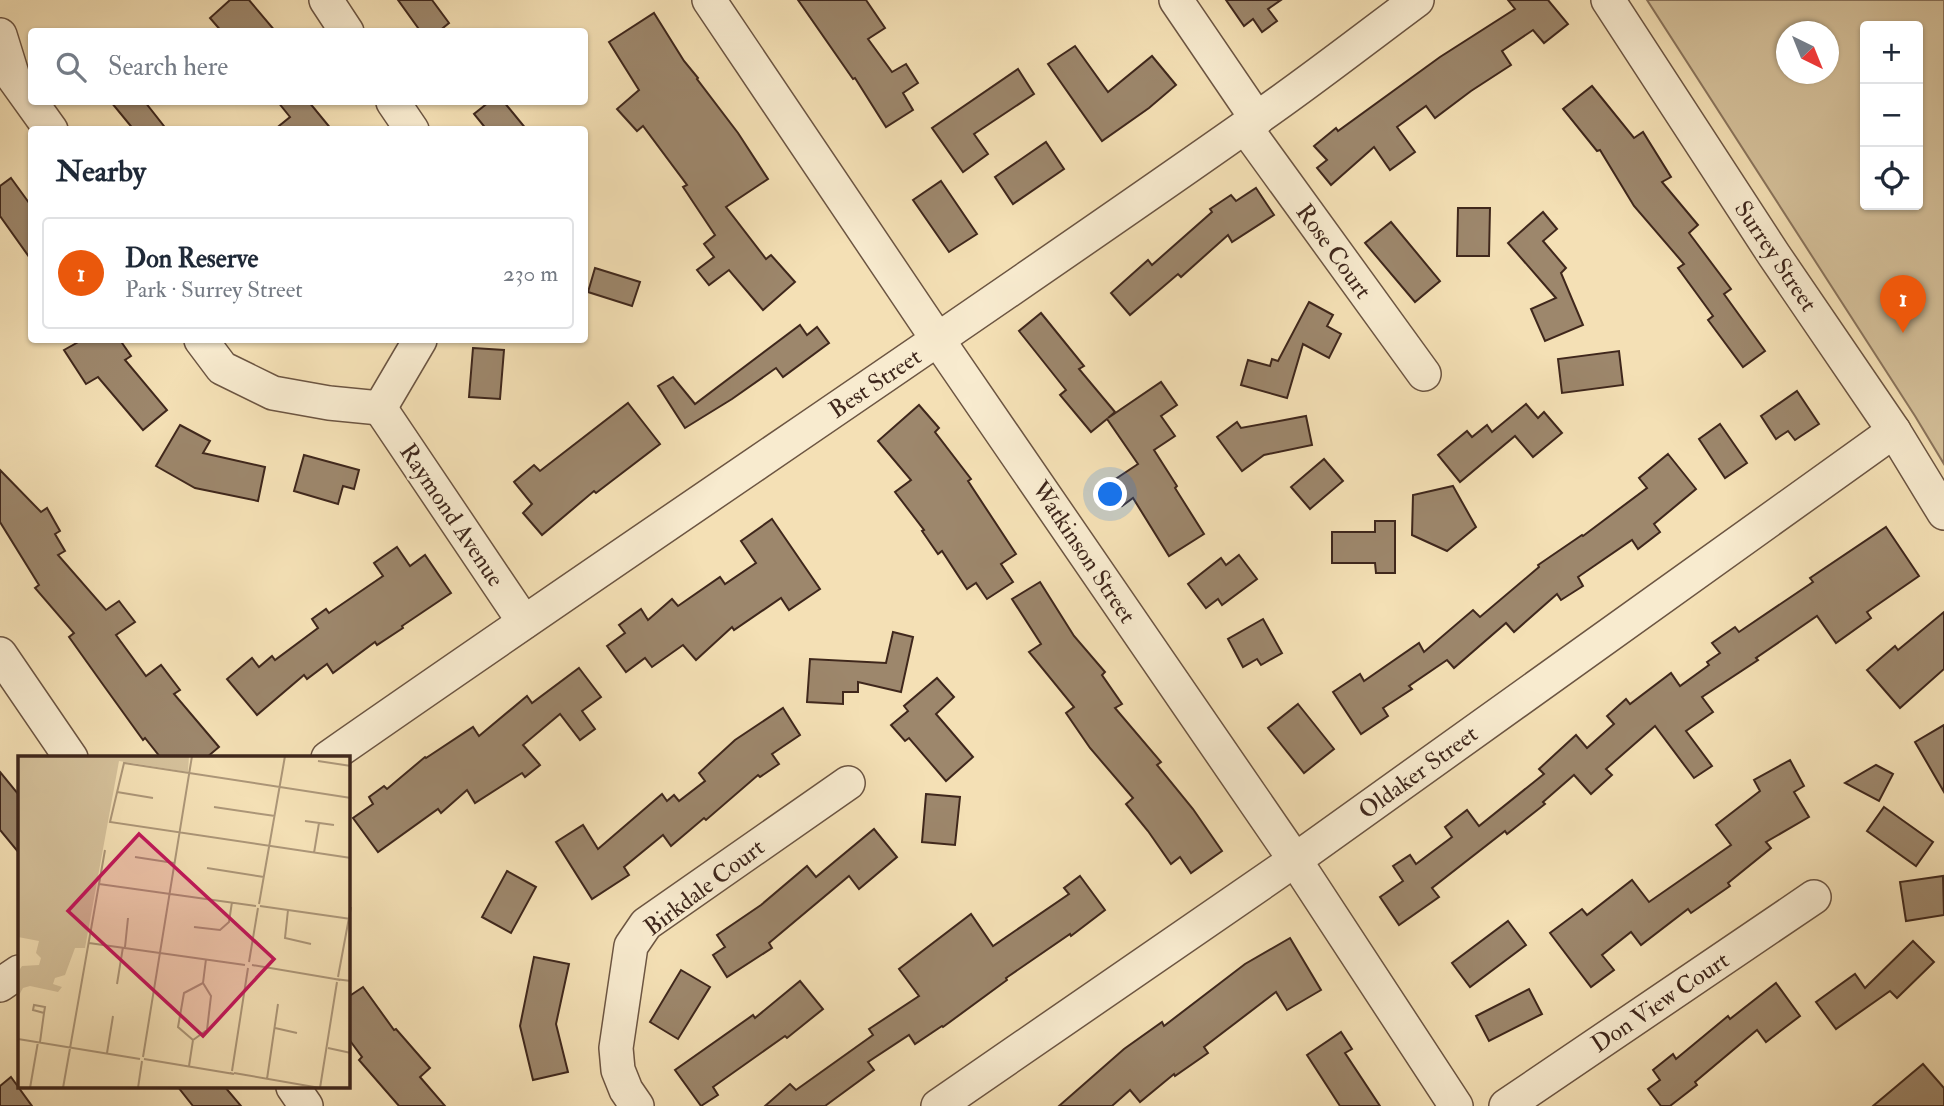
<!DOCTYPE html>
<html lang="en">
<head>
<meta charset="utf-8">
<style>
	body { margin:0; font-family:"IM FELL Double Pica",serif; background:#f6f6f7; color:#1f2937 }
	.controls { position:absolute; right:21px; top:21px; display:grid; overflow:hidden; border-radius:7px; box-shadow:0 2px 5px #0004 }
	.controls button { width:63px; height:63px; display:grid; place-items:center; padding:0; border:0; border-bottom:2px solid #e0e1e3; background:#fff; color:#1f2937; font:35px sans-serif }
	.compass { position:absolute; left:1776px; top:21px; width:63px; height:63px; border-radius:50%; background:#fff; box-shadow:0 2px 5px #0004; rotate:137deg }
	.you { position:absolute; left:1111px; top:495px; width:24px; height:24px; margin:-18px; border:5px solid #fff; border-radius:50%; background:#1a73e8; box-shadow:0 0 0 10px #1a73e833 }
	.badge { display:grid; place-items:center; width:46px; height:46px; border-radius:50%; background:#ea580c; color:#fff; font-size:23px; font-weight:700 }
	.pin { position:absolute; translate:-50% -58px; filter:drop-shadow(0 2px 4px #0008) }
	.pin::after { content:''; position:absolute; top:37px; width:24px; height:21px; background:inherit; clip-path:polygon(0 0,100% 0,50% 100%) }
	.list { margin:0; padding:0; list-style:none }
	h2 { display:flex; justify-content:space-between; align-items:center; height:91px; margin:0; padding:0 28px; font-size:30px }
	h2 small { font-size:23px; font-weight:400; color:#747a83 }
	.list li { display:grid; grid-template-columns:46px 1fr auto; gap:21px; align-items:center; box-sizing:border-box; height:112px; margin:0 14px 14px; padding:0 14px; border:2px solid #e0e1e3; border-radius:7px }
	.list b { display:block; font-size:26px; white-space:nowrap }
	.list p { margin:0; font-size:23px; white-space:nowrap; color:#747a83 }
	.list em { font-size:23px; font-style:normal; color:#747a83 }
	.icon { flex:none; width:38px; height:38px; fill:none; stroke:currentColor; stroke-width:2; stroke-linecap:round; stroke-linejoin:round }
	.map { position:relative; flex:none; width:1944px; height:1106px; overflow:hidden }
	.search { position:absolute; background:#fff; box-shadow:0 2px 5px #0004; left:28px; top:28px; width:560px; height:77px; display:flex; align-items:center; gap:18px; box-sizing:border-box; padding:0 24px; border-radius:7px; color:#747a83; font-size:26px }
	.panel { position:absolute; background:#fff; box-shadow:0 2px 5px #0004; left:28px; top:126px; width:560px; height:217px; border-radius:7px }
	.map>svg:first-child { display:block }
</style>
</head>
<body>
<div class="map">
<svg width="1944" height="1106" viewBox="0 0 1944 1106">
	<rect width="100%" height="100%" fill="#f4e0b5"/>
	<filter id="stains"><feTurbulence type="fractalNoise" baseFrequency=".00286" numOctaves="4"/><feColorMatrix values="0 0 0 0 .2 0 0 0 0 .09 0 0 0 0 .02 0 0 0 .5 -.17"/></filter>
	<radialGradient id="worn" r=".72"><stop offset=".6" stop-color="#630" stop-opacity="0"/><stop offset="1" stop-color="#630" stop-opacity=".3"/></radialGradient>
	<path fill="#d5c19b" stroke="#8a745c" stroke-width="2" fill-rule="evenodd" d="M 1647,0 L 1944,0 L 1944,464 L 1915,416 ZM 1865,26 L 1918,26 L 1918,205 L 1865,205 ZM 1786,32 L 1828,32 L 1828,74 L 1786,74 Z"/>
	<g fill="#9d876c" stroke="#3f271c" stroke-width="2">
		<path d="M 230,0 L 249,0 L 276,32 L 222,32 L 210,18 Z"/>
		<path d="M 398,0 L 432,0 L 449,23 L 438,32 L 421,32 Z"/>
		<path d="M 798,0 L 866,0 L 885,28 L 868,39 L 892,72 L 906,64 L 918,83 L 903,93 L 913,110 L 886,127 L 855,78 L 853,79 Z"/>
		<path d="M 1226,0 L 1281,0 L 1268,9 L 1277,21 L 1262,32 L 1253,19 L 1244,26 Z"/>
		<path d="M 1508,0 L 1548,0 L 1568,24 L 1544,43 L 1533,30 L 1502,51 L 1511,65 L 1471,91 L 1435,118 L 1426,106 L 1397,127 L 1415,152 L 1390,170 L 1374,147 L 1331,185 L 1317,168 L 1327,160 L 1314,146 L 1336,128 L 1338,131 L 1440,57 L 1515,9 Z"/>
		<path d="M 654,13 L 684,61 L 698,78 L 697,79 L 738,133 L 768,179 L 726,207 L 766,259 L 771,255 L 795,282 L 763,310 L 729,270 L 709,285 L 697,270 L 714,257 L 704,244 L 715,235 L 683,187 L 687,185 L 643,126 L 637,131 L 617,109 L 639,90 L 609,42 Z"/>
		<path d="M 1075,46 L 1108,92 L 1152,56 L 1176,85 L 1149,108 L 1102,141 L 1048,64 Z"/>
		<path d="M 1018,69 L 1034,94 L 974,134 L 988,154 L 963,172 L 932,128 Z"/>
		<path d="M 1592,86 L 1634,138 L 1643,132 L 1671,177 L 1662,182 L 1698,225 L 1689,233 L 1731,289 L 1724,294 L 1765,351 L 1743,367 L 1708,320 L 1713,316 L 1678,268 L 1684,264 L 1634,206 L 1600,150 L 1597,151 L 1563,109 Z"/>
		<path d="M 111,102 L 145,102 L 167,130 L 134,130 Z"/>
		<path d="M 278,102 L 309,102 L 332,130 L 274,130 L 290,117 Z"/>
		<path d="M 489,102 L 504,102 L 527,130 L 487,130 L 474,114 Z"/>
		<path d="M 1046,142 L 1064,169 L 1013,204 L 995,177 Z"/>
		<path d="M 11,178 L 32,207 L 32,261 L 0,216 L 0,186 Z"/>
		<path d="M 941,181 L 977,234 L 949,252 L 913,200 Z"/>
		<path d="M 1256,188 L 1274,215 L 1232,242 L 1228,235 L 1181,277 L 1178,274 L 1130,315 L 1111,293 L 1148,260 L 1152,265 L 1212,212 L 1210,209 L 1231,195 L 1236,201 Z"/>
		<path d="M 1458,208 L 1490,208 L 1489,256 L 1457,256 Z"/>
		<path d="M 1543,212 L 1557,229 L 1543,241 L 1566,268 L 1561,273 L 1583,325 L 1545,341 L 1531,309 L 1556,298 L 1508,243 Z"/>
		<path d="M 1391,222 L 1440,281 L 1415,302 L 1365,243 Z"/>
		<path d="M 595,268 L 640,282 L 632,306 L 588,292 Z"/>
		<path d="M 1309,302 L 1333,315 L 1327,326 L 1341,334 L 1329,358 L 1303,344 L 1287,398 L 1241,385 L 1248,360 L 1270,366 L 1272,359 L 1278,361 Z"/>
		<path d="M 1041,313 L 1084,366 L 1079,369 L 1115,412 L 1108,418 L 1161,382 L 1177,405 L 1161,416 L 1175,436 L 1154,450 L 1177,486 L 1175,488 L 1204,534 L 1169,556 L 1133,498 L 1122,506 L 1108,484 L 1138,464 L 1107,419 L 1091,432 L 1060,395 L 1066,390 L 1019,331 Z"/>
		<path d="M 800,325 L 807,335 L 817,327 L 829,343 L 783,377 L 776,368 L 732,399 L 685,428 L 658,386 L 673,377 L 695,404 Z"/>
		<path d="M 82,340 L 120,340 L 131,356 L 125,360 L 167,410 L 143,430 L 98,377 L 86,384 L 64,350 Z"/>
		<path d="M 473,348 L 504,350 L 500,399 L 469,397 Z"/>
		<path d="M 1619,351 L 1623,385 L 1562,393 L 1558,359 Z"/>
		<path d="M 1797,391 L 1819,424 L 1795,440 L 1788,431 L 1776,439 L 1761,416 Z"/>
		<path d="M 628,403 L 660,444 L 596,493 L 594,491 L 542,535 L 523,513 L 532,504 L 514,482 L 534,465 L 540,471 Z"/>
		<path d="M 1526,404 L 1538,418 L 1544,412 L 1562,433 L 1533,457 L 1515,436 L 1460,482 L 1438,455 L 1467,431 L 1472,437 L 1487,425 L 1492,432 Z"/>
		<path d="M 919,405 L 939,428 L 935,432 L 971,479 L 968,481 L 1016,554 L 1001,564 L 1013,582 L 987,599 L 976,583 L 967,589 L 942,551 L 938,554 L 922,531 L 924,530 L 895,492 L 911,480 L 878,441 Z"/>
		<path d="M 1306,416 L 1312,445 L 1264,455 L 1242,471 L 1217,437 L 1237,422 L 1241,428 Z"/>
		<path d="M 1720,424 L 1747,463 L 1725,478 L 1699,439 Z"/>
		<path d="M 180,425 L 210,441 L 203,453 L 265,467 L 258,501 L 195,488 L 156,466 Z"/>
		<path d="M 1668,454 L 1696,489 L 1654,524 L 1660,532 L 1638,549 L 1632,540 L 1578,577 L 1583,586 L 1561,600 L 1557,594 L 1514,632 L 1506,623 L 1454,668 L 1447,660 L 1409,686 L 1412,689 L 1383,708 L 1388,716 L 1361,734 L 1333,692 L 1360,674 L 1364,681 L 1419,643 L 1424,652 L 1473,610 L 1480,617 L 1539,567 L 1538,565 L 1582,535 L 1583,536 L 1647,488 L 1639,478 Z"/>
		<path d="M 304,455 L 359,470 L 354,489 L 343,486 L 338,504 L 294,491 Z"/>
		<path d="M 1324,459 L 1343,481 L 1310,509 L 1291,487 Z"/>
		<path d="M 0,470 L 41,512 L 47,508 L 60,531 L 55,534 L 65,551 L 58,555 L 106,610 L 119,601 L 135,622 L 116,635 L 146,676 L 161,665 L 180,690 L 174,694 L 219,747 L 206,758 L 161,758 L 145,738 L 143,740 L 104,686 L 69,637 L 74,633 L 35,588 L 39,585 L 0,522 Z"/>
		<path d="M 1453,486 L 1476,527 L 1447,551 L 1412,535 L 1413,495 Z"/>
		<path d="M 772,519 L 820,589 L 789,610 L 781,598 L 734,630 L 732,627 L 696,660 L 683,645 L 652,667 L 645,658 L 626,672 L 607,646 L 625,633 L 619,625 L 641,609 L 648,620 L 672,599 L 678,606 L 720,577 L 725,584 L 756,563 L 741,541 Z"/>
		<path d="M 1375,521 L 1395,521 L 1395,573 L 1376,573 L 1375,563 L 1332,563 L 1332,532 L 1375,532 Z"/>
		<path d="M 1886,527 L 1919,576 L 1867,612 L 1871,618 L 1836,643 L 1817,616 L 1756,658 L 1758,660 L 1702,697 L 1713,712 L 1686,731 L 1712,766 L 1694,778 L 1655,726 L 1606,769 L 1612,775 L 1591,794 L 1574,775 L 1543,802 L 1545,804 L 1507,834 L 1505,831 L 1432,888 L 1439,897 L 1399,925 L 1380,897 L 1403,881 L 1393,866 L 1410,855 L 1416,864 L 1452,837 L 1445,827 L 1467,810 L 1479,826 L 1544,774 L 1539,769 L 1576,735 L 1587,748 L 1614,724 L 1607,716 L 1626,699 L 1630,704 L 1671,673 L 1680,686 L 1709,665 L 1707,662 L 1720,653 L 1712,643 L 1735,627 L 1739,632 L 1813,582 L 1810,578 Z"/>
		<path d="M 397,547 L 410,566 L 425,555 L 451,593 L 402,626 L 403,628 L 377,645 L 375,642 L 333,673 L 327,664 L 307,679 L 304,675 L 257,715 L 227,679 L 252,658 L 259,667 L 272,656 L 275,660 L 318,628 L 312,619 L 326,609 L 329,613 L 383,576 L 374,563 Z"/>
		<path d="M 1239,555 L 1257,579 L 1222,605 L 1218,599 L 1206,608 L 1188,584 L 1221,558 L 1226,565 Z"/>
		<path d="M 1040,582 L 1074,636 L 1105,672 L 1102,675 L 1122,704 L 1115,708 L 1161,762 L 1157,765 L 1193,809 L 1222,851 L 1191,873 L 1180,857 L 1171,864 L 1148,831 L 1126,804 L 1133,798 L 1090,748 L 1066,713 L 1074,707 L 1029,652 L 1041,644 L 1012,599 Z"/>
		<path d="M 1944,612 L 1944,669 L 1900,708 L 1867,670 L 1895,646 L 1898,650 Z"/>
		<path d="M 1263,619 L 1282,653 L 1261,665 L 1257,659 L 1243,667 L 1228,639 Z"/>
		<path d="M 893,632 L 913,637 L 901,692 L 858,682 L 858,692 L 843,692 L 843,704 L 807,702 L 810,659 L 886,663 Z"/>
		<path d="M 579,668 L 601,697 L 582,711 L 595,729 L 580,740 L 560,714 L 523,745 L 540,765 L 525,777 L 522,773 L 475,803 L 467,790 L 441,813 L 438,809 L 378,852 L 353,818 L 373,804 L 369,797 L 384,786 L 387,789 L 425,757 L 426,758 L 473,727 L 479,736 L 527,696 L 532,703 Z"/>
		<path d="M 937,678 L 954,697 L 936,714 L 973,757 L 946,781 L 909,738 L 905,741 L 891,725 L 908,711 L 904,706 Z"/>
		<path d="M 1298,704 L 1334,749 L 1304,773 L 1268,728 Z"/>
		<path d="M 783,708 L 800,735 L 772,754 L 779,764 L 760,777 L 758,775 L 706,820 L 704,818 L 671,846 L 663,835 L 624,867 L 629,875 L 592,899 L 556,842 L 583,825 L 598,849 L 662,794 L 667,801 L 674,795 L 679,801 L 705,781 L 699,773 L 735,740 Z"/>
		<path d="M 1944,725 L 1944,792 L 1915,742 Z"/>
		<path d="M 1790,760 L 1804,786 L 1794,792 L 1809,817 L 1766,842 L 1771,848 L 1728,883 L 1730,886 L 1691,913 L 1688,909 L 1641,945 L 1631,932 L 1602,955 L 1614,970 L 1591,987 L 1550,933 L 1582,909 L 1587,915 L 1632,880 L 1649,902 L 1731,845 L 1716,825 L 1760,791 L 1754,780 Z"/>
		<path d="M 1876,765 L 1893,774 L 1879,801 L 1845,783 Z"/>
		<path d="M 0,772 L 19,795 L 19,853 L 0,830 Z"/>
		<path d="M 926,794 L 960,797 L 955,845 L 922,842 Z"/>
		<path d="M 1884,807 L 1933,842 L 1916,866 L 1867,831 Z"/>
		<path d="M 874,829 L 897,857 L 859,889 L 849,876 L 769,943 L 772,948 L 727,977 L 713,955 L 725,947 L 717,935 L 761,905 L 807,866 L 816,877 Z"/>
		<path d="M 507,871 L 536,887 L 511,933 L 482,917 Z"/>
		<path d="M 1080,876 L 1105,910 L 1071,936 L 1070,934 L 1006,978 L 1007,980 L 943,1027 L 942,1026 L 915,1044 L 909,1035 L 868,1062 L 874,1070 L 825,1106 L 765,1106 L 790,1084 L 796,1090 L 873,1035 L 869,1029 L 919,996 L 899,969 L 971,914 L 993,946 L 1069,894 L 1064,888 Z"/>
		<path d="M 1943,876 L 1944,915 L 1906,921 L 1900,882 Z"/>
		<path d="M 1508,921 L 1526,945 L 1470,987 L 1452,963 Z"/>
		<path d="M 1290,938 L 1321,990 L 1287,1010 L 1276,992 L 1204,1047 L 1208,1053 L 1175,1076 L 1174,1074 L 1140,1102 L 1130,1090 L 1112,1106 L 1059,1106 L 1124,1049 L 1162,1022 L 1164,1026 L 1245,964 Z"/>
		<path d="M 1913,941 L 1934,962 L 1897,998 L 1890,991 L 1836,1029 L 1816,1002 L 1855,974 L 1865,988 Z"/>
		<path d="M 534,957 L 569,964 L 556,1024 L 568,1072 L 533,1080 L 520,1026 Z"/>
		<path d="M 681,970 L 710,987 L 678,1039 L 650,1022 Z"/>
		<path d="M 800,981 L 823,1009 L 787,1038 L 785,1036 L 713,1087 L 718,1095 L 701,1106 L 675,1070 L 753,1015 L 755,1018 Z"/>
		<path d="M 1776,983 L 1800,1016 L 1766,1042 L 1757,1030 L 1695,1082 L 1697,1085 L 1670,1106 L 1661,1106 L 1648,1089 L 1660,1080 L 1653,1070 L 1673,1054 L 1676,1059 L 1728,1016 L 1730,1019 Z"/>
		<path d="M 363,987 L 394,1030 L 396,1029 L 430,1068 L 420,1077 L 445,1106 L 399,1106 L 359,1060 L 362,1057 L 348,1038 L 348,997 Z"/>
		<path d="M 1529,989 L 1542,1014 L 1489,1041 L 1476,1016 Z"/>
		<path d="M 1341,1032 L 1352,1049 L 1345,1053 L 1380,1106 L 1340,1106 L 1307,1055 Z"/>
		<path d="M 1923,1064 L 1944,1088 L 1944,1106 L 1873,1106 Z"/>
		<path d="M 11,1077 L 32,1106 L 0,1106 L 0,1086 Z"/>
		<path d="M 178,1087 L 225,1087 L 241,1106 L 193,1106 Z"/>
	</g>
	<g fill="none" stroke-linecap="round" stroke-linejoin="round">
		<defs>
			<g id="minor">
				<path d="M 326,0 L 347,32"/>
				<path d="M 709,0 L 938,340 L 1295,860 L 1456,1106"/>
				<path d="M 1176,0 L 1257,119"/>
				<path d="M 1608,0 L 1774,255 L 1894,431 L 1944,513"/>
				<path d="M 0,35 L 13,77 L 51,130"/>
				<path d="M 393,102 L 412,130"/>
				<path d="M 1245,127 L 1424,374"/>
				<path d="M 201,340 L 222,368 L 273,393 L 329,403 L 380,408"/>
				<path d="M 380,408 L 524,622"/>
				<path d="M 380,408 L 420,340"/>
				<path d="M 0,654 L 71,758"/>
				<path d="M 328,758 C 636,543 949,335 1256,119 C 1311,81 1363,40 1417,0"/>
				<path d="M 0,985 L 19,972"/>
				<path d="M 293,1087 L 306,1106"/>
				<path d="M 637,1106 L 626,1090 L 618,1070 L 616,1048 L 631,946 L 646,924 L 848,783"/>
				<path d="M 938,1106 L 1295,860 L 1894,431"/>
				<path d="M 1506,1106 L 1814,897"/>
			</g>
		</defs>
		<use href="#minor" stroke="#6c5542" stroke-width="36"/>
		<use href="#minor" stroke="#f8ebcf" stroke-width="33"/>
	</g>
	<g text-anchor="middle" stroke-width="5" stroke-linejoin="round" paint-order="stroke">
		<g font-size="24" fill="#3f271c" stroke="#f8ebcf">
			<text transform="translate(1334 251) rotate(54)" y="8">Rose Court</text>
			<text transform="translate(1776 256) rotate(56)" y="8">Surrey Street</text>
			<text transform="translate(875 383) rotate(-34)" y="8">Best Street</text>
			<text transform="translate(452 515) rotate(56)" y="8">Raymond Avenue</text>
			<text transform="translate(1084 552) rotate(56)" y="8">Watkinson Street</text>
			<text transform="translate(1418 772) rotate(-36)" y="8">Oldaker Street</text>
			<text transform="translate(704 887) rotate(-37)" y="8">Birkdale Court</text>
			<text transform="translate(1660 1002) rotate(-34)" y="8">Don View Court</text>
		</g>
	</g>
	<g transform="translate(18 756)">
		<rect width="332" height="332" fill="#f4e0b5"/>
		<path d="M 0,0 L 171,0 L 170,16 L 101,5 L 67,192 L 57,192 L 47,219 L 37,222 L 35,228 L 44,231 L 40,236 L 12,230 L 5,232 L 0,241 L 0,216 L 4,210 L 21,209 L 23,202 L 18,197 L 21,185 L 0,181 Z" fill="#d5c19b"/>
		<path fill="none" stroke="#ac9678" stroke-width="2" d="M 300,5 L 333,10M 99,36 L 135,42M 333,42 L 106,7 L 92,66 L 333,102M 196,51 L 257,60M 287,65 L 316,69M 296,97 L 301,67M 117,101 L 156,107M 189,112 L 246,121M 81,128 L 238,150M 241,148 L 267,0M 242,150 L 333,163M 270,154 L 267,182 L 293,188M 176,171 L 202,174 L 211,166 L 214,146M 71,187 L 227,209M 107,191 L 110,162M 231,206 L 240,152M 234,209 L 317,223M 320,221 L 333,151M 322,224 L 317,223 L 333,225M 185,227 L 166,237 L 160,271 L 175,284 L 189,274 L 193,240 L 185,227 L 188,203M 99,228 L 105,191M 257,272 L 279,277M 0,283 L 122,303M 22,286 L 26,257 L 27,251 L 16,249 L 15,254 L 26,257M 310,292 L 333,297M 89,297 L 95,260M 125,301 L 174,0M 126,303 L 216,318 L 212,317M 171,310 L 175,284M 214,315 L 230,212M 216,317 L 302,332M 249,323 L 260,248M 12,332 L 20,286M 45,332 L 87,94M 120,332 L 124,305M 302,332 L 319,226"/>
		<path fill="#c2185b" fill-opacity="0.15" stroke="#c2185b" stroke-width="3.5" d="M 121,78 L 256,203 L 185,280 L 50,155 Z"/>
		<rect width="332" height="332" fill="none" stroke="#3f271c" stroke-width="3.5"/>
	</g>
	<rect width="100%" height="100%" filter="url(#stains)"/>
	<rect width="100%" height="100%" fill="url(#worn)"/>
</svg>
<div class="controls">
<button>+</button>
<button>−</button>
<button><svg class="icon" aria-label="locate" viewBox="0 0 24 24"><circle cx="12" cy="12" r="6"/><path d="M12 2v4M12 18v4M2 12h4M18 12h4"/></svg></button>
</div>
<svg class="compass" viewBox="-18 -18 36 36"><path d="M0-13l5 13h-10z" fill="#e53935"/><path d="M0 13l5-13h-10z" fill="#747a83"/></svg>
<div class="you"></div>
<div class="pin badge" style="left:1903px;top:333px">1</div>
<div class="search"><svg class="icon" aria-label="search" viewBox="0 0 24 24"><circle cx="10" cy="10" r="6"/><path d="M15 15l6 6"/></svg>Search here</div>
<section class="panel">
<h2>Nearby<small></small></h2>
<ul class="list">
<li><span class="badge">1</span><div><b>Don Reserve</b><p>Park · Surrey Street</p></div><em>230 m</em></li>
</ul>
</section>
</div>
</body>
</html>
